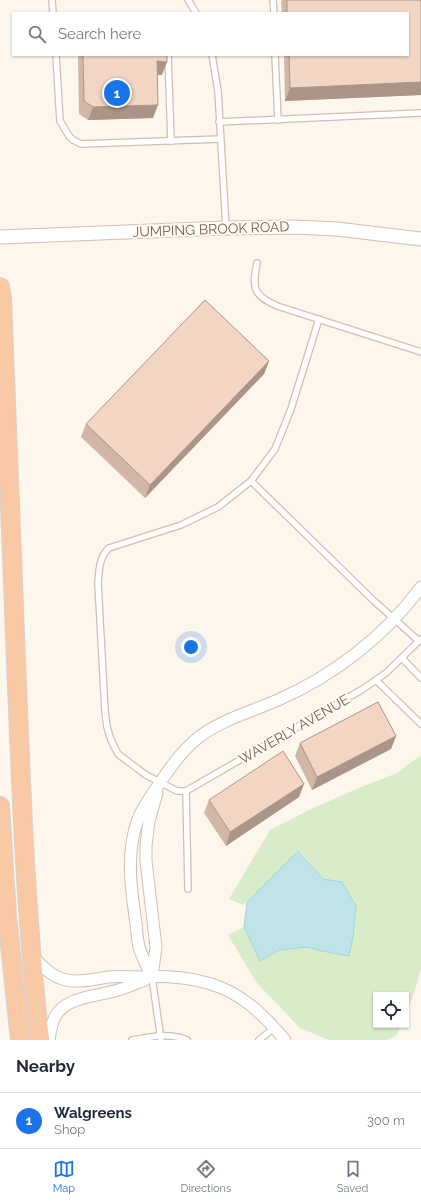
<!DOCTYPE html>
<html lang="en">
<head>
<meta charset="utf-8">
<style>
	body { margin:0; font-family:Raleway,sans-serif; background:#f2f2f3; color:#1f2937 }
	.controls { position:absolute; right:12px; bottom:12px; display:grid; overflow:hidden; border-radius:0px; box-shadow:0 1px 3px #0004 }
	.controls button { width:36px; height:36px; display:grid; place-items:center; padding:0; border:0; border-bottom:1px solid #e0e1e3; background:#fff; color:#1f2937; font:20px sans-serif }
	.you { position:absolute; left:191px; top:647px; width:14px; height:14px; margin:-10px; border:3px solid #fff; border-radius:50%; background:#1a73e8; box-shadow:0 0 0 6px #1a73e833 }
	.badge { display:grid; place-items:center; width:26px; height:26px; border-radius:50%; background:#1a73e8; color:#fff; font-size:13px; font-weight:700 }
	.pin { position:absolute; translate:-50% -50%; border:2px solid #fff; box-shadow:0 1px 4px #0006 }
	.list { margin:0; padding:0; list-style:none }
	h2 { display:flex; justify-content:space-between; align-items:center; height:52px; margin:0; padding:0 16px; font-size:17px }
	h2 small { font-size:13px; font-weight:400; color:#747a83 }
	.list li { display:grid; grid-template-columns:26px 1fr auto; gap:12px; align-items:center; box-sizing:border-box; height:56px; padding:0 16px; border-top:1px solid #e0e1e3 }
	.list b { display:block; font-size:15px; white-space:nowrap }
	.list p { margin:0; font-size:13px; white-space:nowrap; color:#747a83 }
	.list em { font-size:13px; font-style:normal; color:#747a83 }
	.icon { flex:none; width:22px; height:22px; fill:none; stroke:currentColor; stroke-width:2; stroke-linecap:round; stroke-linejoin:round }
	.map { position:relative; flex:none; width:421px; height:1040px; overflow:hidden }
	.search { position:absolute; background:#fff; box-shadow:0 1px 3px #0004; left:12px; right:12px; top:12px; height:44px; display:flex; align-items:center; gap:10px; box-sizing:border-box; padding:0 14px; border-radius:0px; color:#747a83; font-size:15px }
	.sheet { height:108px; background:#fff }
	nav { display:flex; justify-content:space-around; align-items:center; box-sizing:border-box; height:56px; border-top:1px solid #e0e1e3; background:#fff; font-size:11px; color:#747a83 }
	nav a { display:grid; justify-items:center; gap:2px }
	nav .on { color:#1a73e8 }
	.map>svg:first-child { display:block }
</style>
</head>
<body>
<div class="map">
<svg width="421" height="1040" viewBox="0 0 421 1040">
	<rect width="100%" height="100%" fill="#fdf6ec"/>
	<path fill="#d8ecc9" d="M 421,755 L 421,968 L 414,994 L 406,1013 L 406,995 L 376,995 L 376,1025 L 401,1025 L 396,1036 L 386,1040 L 329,1040 L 300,1028 L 256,982 L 228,935 L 244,927 L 260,961 L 279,950 L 307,947 L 322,951 L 349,956 L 353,937 L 356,906 L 342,882 L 323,879 L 299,851 L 243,905 L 229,899 L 270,830 L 309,810 L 361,787 L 397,773 Z"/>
	<path fill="#bfe3e8" stroke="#a5d3da" d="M 298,851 L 323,879 L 342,882 L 356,906 L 353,937 L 349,956 L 322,951 L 307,947 L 279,950 L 260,961 L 244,927 L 247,902 Z"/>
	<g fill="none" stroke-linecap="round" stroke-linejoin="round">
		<defs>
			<g id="service">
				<path d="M 52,0 L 53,13"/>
				<path d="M 188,0 L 196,13"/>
				<path d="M 273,0 L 274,13"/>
				<path d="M 56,55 L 60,121 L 69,136 L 73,140 L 81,144 L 220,139"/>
				<path d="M 168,55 L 171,141"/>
				<path d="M 212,55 L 218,91 L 226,228"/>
				<path d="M 275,55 L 278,120"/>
				<path d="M 219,122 L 421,113"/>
				<path d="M 257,263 C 252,289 253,295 277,306 L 421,352"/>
				<path d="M 319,319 L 291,409 L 275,449 L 251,481 L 218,507 L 181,525 L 109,548 C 99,557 99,571 98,583 L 105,711 L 107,727 L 111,740 L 118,754 L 146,775 L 177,791 L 186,791 L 363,689 L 386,673 L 421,639"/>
				<path d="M 251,481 L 374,601 L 419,641"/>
				<path d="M 402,658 L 421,678"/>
				<path d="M 376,680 L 421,724"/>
				<path d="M 186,791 L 188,889"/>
				<path d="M 152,977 L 161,1040"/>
				<path d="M 132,1040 C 150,1037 169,1032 187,1040"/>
				<path d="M 259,1040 L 274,1028"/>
			</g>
			<g id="minor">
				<path d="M 32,956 C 42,966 52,977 66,980 C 80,983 95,979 108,977 C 120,976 133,977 145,977 C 154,977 163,976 172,977 C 189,978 207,982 222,988 C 248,999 267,1019 285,1040"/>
				<path d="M 152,977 C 148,968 143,959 140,950 C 137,942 137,932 136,923 C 131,890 126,854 137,822 C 141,810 148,800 155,790 C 168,771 180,752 199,737 C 223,719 251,712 278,700 C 333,676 385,636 421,587"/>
				<path d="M 152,977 L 156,947 L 146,861 L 146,845 L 149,821 L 157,793"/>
				<path d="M 49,1040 C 50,1033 51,1026 54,1019 C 63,998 91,997 110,992 C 122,990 134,984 145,980"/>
			</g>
			<path id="tertiary" d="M 0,237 L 226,228 L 294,227 L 337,229 L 421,239"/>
			<g id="trunk">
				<path d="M 0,287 L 2,299 C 8,428 13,557 17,686 C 22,804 26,923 40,1040"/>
				<path d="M 0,806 L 7,916 L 20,1040"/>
			</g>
		</defs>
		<use href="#service" stroke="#d1beb0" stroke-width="8"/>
		<use href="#minor" stroke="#d1beb0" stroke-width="13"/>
		<use href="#tertiary" stroke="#d1beb0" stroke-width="15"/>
		<use href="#trunk" stroke="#dad1cd" stroke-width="20"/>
		<use href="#service" stroke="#fff" stroke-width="5.5"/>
		<use href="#minor" stroke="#fff" stroke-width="11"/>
		<use href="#tertiary" stroke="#fff" stroke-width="13"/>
		<use href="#trunk" stroke="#f9c8a4" stroke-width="18"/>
	</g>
	<g fill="#d1b7a8">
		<path d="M 282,0 L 421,0 L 421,95 L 285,101 L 284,55 L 408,55 L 408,13 L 282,13 L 281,2 Z"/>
		<path d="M 79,55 L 167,55 L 162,75 L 157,75 L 153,118 L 88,120 L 79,114 L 78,58 Z"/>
		<path d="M 269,361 L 264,374 L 145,498 L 81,437 L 86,424 Z"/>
		<path d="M 396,736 L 391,749 L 312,790 L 295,756 L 300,743 Z"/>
		<path d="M 299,797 L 226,846 L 204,813 L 209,800 Z"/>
	</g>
	<g fill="#aa9588">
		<path d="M 157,61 L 167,62 L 162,75 L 152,74 Z"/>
		<path d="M 421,82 L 421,95 L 285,101 L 290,88 Z"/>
		<path d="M 158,105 L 153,118 L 88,120 L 93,107 Z"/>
		<path d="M 269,361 L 264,374 L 145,498 L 150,485 Z"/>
		<path d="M 396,736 L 391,749 L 312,790 L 317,777 Z"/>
		<path d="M 304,784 L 299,797 L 226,846 L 230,832 Z"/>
	</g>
	<g fill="#f3d5c3" stroke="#aa9588">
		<path d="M 287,0 L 421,0 L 421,82 L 290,88 L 289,55 L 408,55 L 408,13 L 287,13 Z"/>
		<path d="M 83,55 L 167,55 L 167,62 L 157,61 L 158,105 L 93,107 L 84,101 Z"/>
		<path d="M 205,300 L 269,361 L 150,485 L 86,424 Z"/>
		<path d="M 378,702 L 396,736 L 317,777 L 300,743 Z"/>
		<path d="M 283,751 L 304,784 L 230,832 L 209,800 Z"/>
	</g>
	<g text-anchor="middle" stroke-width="4" stroke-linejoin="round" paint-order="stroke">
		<g font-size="14" fill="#7a5c4d" stroke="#fffaf3">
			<text transform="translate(211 229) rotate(-2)" y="5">JUMPING BROOK ROAD</text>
			<text transform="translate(294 729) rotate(-30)" y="5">WAVERLY AVENUE</text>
		</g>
	</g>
</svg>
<div class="controls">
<button><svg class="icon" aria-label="locate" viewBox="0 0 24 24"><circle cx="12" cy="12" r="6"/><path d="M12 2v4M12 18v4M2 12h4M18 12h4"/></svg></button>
</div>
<div class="you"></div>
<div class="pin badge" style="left:117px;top:93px">1</div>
<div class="search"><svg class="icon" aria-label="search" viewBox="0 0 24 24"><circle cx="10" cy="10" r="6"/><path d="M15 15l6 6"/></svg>Search here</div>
</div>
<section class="sheet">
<h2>Nearby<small></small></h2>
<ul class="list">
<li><span class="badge">1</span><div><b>Walgreens</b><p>Shop</p></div><em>300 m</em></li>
</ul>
</section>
<nav>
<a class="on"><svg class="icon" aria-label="map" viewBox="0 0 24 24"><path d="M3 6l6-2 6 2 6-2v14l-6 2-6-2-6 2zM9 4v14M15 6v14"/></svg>Map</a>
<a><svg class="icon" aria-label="directions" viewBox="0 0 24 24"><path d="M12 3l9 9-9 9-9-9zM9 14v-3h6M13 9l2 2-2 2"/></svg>Directions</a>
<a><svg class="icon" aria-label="saved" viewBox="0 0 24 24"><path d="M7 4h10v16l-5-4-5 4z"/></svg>Saved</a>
</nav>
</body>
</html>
